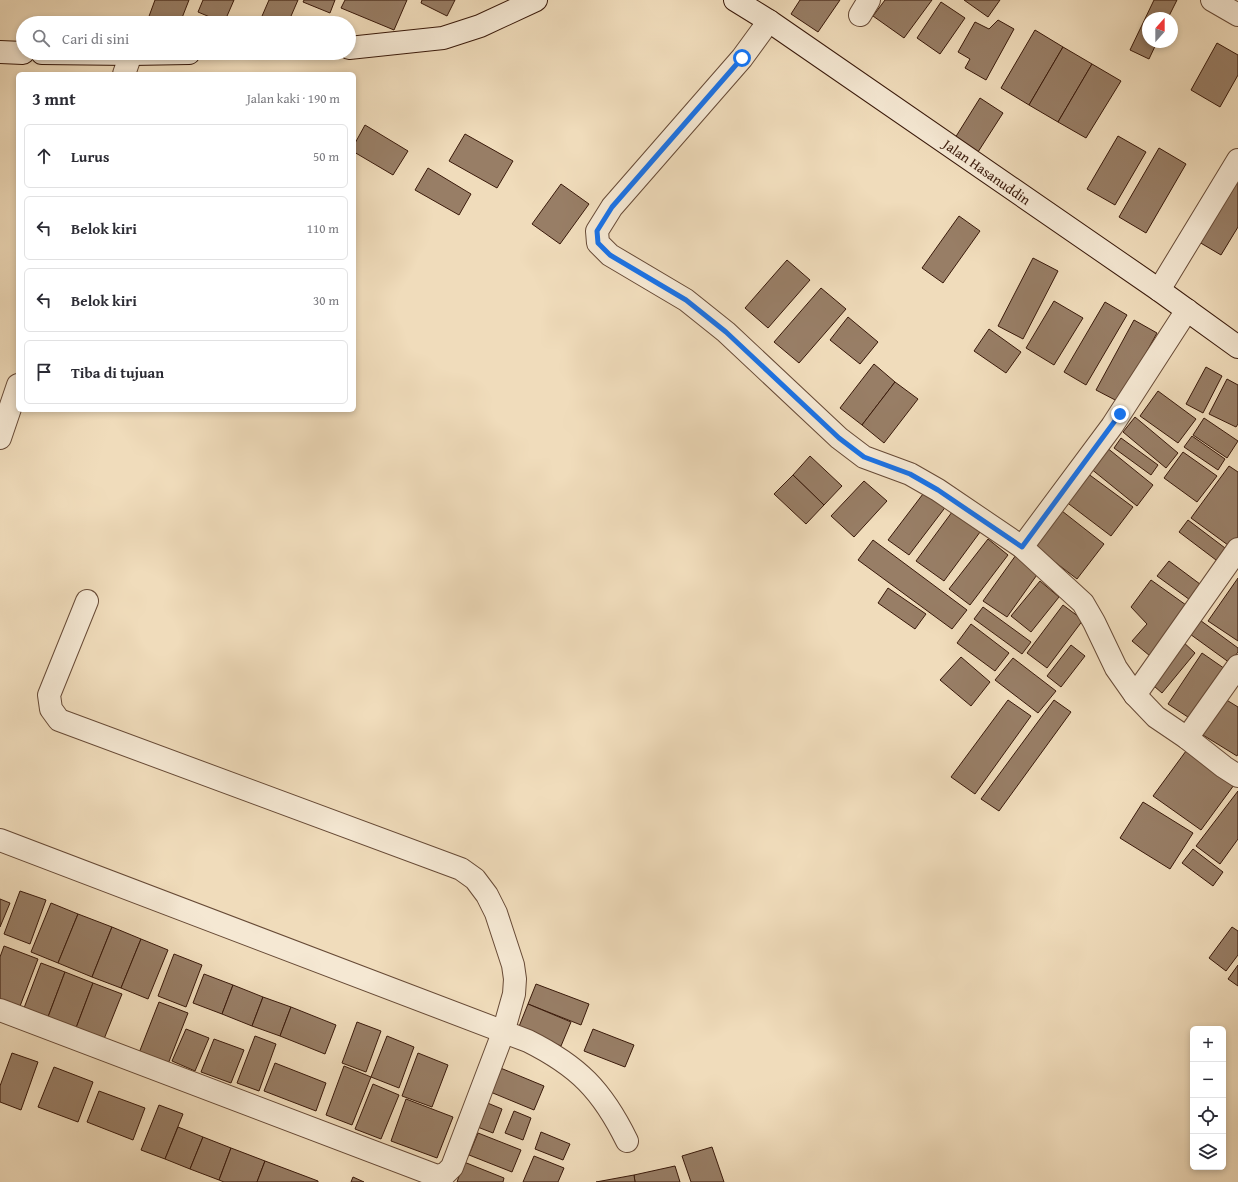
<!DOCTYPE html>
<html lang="id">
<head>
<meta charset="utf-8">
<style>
	body { margin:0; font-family:"Gentium Book Plus",serif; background:#f2f2f3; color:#2b2b33 }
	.controls { position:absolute; right:12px; bottom:12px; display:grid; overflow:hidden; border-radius:6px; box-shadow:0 2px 6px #0003 }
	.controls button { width:36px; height:36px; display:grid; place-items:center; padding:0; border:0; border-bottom:1px solid #e1e1e2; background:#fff; color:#2b2b33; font:20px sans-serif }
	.compass { position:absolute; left:1142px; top:12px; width:36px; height:36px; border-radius:50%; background:#fff; box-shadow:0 2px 6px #0003; rotate:21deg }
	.stop { position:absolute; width:12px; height:12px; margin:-9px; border:3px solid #1a73e8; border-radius:50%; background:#fff }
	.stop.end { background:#1a73e8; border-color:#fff; box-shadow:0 1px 4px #0008 }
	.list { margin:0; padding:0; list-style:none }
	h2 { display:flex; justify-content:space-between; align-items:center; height:52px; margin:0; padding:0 16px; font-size:17px }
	h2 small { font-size:13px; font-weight:400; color:#7c7c81 }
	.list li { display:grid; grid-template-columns:26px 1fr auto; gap:12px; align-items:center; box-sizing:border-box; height:64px; margin:0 8px 8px; padding:0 8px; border:1px solid #e1e1e2; border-radius:6px }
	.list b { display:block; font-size:15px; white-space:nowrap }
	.list em { font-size:13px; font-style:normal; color:#7c7c81 }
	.icon { flex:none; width:22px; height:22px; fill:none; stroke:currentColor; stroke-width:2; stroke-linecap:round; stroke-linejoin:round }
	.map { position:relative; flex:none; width:1238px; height:1182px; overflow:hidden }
	.search { position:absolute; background:#fff; box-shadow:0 2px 6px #0003; left:16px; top:16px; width:340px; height:44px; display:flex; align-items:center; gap:10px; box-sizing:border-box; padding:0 14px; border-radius:22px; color:#7c7c81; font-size:15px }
	.panel { position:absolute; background:#fff; box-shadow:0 2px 6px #0003; left:16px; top:72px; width:340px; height:340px; border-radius:6px }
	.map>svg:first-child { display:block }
</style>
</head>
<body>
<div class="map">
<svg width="1238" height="1182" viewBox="0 0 1238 1182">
	<rect width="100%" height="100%" fill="#f0dcbb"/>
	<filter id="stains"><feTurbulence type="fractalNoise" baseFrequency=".005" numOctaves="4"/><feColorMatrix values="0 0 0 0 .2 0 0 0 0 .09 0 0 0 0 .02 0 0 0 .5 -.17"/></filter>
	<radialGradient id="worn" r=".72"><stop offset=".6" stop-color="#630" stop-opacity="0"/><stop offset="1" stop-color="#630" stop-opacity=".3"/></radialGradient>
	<g fill="#987e66" stroke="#39190a">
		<path d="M 155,0 L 189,0 L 180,23 L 158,23 L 148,19 Z"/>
		<path d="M 203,0 L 234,0 L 224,23 L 198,12 Z"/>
		<path d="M 269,0 L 298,0 L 288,23 L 259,23 Z"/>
		<path d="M 304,0 L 335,0 L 330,13 L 303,2 Z"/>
		<path d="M 345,0 L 407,0 L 394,30 L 341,8 Z"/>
		<path d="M 422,0 L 455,0 L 447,16 L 421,3 Z"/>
		<path d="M 800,0 L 840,0 L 818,32 L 791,14 Z"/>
		<path d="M 885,0 L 932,0 L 904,38 L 873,16 Z"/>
		<path d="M 964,0 L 1000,0 L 988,17 Z"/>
		<path d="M 1154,0 L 1177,0 L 1168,18 L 1148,18 L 1148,42 L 1157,42 L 1149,59 L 1130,50 Z"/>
		<path d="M 941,2 L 965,18 L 940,54 L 917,38 Z"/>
		<path d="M 998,20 L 1014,29 L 986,80 L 965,68 L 970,59 L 958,52 L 975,22 L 989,29 Z"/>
		<path d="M 1035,30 L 1063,47 L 1029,105 L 1001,88 Z"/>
		<path d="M 1217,43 L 1238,55 L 1238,75 L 1220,107 L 1191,90 Z"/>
		<path d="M 1063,47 L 1092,64 L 1058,122 L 1029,105 Z"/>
		<path d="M 1092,64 L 1121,81 L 1086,138 L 1058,122 Z"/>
		<path d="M 980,98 L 1003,113 L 978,152 L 955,138 Z"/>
		<path d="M 365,125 L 408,151 L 393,175 L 354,152 L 354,145 Z"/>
		<path d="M 465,134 L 513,161 L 497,188 L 449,161 Z"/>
		<path d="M 1118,136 L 1146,152 L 1115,205 L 1087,189 Z"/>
		<path d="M 1159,148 L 1186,164 L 1146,233 L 1119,217 Z"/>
		<path d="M 428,168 L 471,194 L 459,215 L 415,190 Z"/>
		<path d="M 1238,177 L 1238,227 L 1221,255 L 1199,242 Z"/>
		<path d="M 561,184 L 589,204 L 560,244 L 532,224 Z"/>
		<path d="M 959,216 L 980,231 L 943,283 L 922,268 Z"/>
		<path d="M 1033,258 L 1058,271 L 1023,339 L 998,326 Z"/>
		<path d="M 787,260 L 810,280 L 768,328 L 745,308 Z"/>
		<path d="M 821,288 L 846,309 L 799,363 L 774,342 Z"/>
		<path d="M 1054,301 L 1083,318 L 1054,365 L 1026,348 Z"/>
		<path d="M 1105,302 L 1127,315 L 1086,385 L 1064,372 Z"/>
		<path d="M 848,317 L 878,342 L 860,364 L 830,340 Z"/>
		<path d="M 1134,320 L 1157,333 L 1119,402 L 1096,390 Z"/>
		<path d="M 989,329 L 1021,352 L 1006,373 L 974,351 Z"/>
		<path d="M 874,364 L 895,382 L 862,425 L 840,408 Z"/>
		<path d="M 1206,367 L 1222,376 L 1203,413 L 1186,404 Z"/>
		<path d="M 1227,379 L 1238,385 L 1238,424 L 1236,427 L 1209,414 Z"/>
		<path d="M 895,382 L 918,399 L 884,443 L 862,425 Z"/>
		<path d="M 1158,391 L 1196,419 L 1178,443 L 1140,416 Z"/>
		<path d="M 1135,417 L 1178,453 L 1166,468 L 1123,432 Z"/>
		<path d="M 1204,418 L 1238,441 L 1227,458 L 1193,435 Z"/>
		<path d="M 1192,436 L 1225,459 L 1218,470 L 1184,447 Z"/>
		<path d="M 1121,438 L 1158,465 L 1151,475 L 1114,448 Z"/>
		<path d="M 1106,447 L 1153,485 L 1137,506 L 1090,468 Z"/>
		<path d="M 1183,452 L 1217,476 L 1197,502 L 1164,478 Z"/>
		<path d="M 810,456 L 842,486 L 824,505 L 793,475 Z"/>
		<path d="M 1229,466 L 1238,472 L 1238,540 L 1232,548 L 1191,518 Z"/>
		<path d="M 1087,473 L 1133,507 L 1111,536 L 1065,501 Z"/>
		<path d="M 793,475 L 824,505 L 806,524 L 774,494 Z"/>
		<path d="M 864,481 L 887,501 L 854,537 L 831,516 Z"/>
		<path d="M 926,490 L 947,505 L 909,555 L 888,540 Z"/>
		<path d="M 955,508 L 983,528 L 944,581 L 916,561 Z"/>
		<path d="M 1062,511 L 1104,544 L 1077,579 L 1034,546 Z"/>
		<path d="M 1188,520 L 1229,551 L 1220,563 L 1179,532 Z"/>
		<path d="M 988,539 L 1008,555 L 970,605 L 949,589 Z"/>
		<path d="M 873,540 L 967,610 L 952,629 L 858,560 Z"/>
		<path d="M 1016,555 L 1039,572 L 1007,617 L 983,601 Z"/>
		<path d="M 1169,561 L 1208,590 L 1197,605 L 1157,576 Z"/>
		<path d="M 1238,578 L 1238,641 L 1208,621 Z"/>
		<path d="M 1151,580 L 1193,610 L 1156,661 L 1132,641 L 1147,624 L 1131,607 Z"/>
		<path d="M 1040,581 L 1059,597 L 1031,632 L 1011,616 Z"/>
		<path d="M 888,588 L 926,614 L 915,629 L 878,603 Z"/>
		<path d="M 1063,605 L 1083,620 L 1047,668 L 1027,653 Z"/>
		<path d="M 983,607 L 1031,642 L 1022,654 L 974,619 Z"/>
		<path d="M 1193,615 L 1238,648 L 1238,652 L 1230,663 L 1183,629 Z"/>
		<path d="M 971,624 L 1009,653 L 995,671 L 957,643 Z"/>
		<path d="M 1181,640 L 1195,653 L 1162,693 L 1147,680 Z"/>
		<path d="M 1071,645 L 1085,656 L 1061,687 L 1047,676 Z"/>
		<path d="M 1202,653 L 1228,671 L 1194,721 L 1168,704 Z"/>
		<path d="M 961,657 L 990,682 L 971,706 L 940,680 Z"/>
		<path d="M 1013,658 L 1056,691 L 1038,713 L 995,680 Z"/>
		<path d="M 1220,696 L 1238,707 L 1238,754 L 1237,756 L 1198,732 Z"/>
		<path d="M 1008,700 L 1031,716 L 975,794 L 951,777 Z"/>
		<path d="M 1054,700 L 1071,712 L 999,811 L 981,799 Z"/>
		<path d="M 1186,751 L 1234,785 L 1201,830 L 1153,796 Z"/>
		<path d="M 1238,791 L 1238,839 L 1220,864 L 1196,846 Z"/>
		<path d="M 1143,802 L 1193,833 L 1170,869 L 1120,838 Z"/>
		<path d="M 1193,849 L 1223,872 L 1213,886 L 1182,863 Z"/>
		<path d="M 20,891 L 46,900 L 30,944 L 4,934 Z"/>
		<path d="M 0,899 L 10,903 L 0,927 Z"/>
		<path d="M 51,903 L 78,914 L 58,963 L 31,952 Z"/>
		<path d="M 78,914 L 112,927 L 92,977 L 58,963 Z"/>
		<path d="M 112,927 L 141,939 L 121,988 L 92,977 Z"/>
		<path d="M 1232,927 L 1238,931 L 1238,955 L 1226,971 L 1209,958 Z"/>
		<path d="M 141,939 L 168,950 L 148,999 L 121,988 Z"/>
		<path d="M 4,946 L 38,959 L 17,1014 L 0,1008 L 0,957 Z"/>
		<path d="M 174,954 L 202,965 L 186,1007 L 158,996 Z"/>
		<path d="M 41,963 L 65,972 L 48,1017 L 24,1008 Z"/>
		<path d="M 1238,965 L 1238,986 L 1228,979 Z"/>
		<path d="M 65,972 L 93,983 L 76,1028 L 48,1017 Z"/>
		<path d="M 204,974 L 233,985 L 222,1014 L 193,1003 Z"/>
		<path d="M 93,983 L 122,994 L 104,1039 L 76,1028 Z"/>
		<path d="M 536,984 L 589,1004 L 581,1025 L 528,1004 Z"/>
		<path d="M 233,985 L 263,997 L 252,1026 L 222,1014 Z"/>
		<path d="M 263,997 L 291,1007 L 280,1036 L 252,1026 Z"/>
		<path d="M 159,1002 L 188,1013 L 168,1064 L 139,1053 Z"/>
		<path d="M 528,1004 L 571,1022 L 561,1046 L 518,1029 Z"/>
		<path d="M 291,1007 L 336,1025 L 325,1054 L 280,1036 Z"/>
		<path d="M 357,1022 L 381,1031 L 366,1072 L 342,1063 Z"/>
		<path d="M 186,1029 L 209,1038 L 195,1071 L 172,1061 Z"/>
		<path d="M 593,1029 L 634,1045 L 625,1067 L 584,1051 Z"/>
		<path d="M 255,1036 L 276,1044 L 259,1091 L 237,1083 Z"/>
		<path d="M 387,1036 L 414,1047 L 399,1088 L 371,1077 Z"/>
		<path d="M 214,1039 L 244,1050 L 231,1083 L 201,1072 Z"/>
		<path d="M 12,1053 L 38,1062 L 21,1110 L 0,1102 L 0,1086 Z"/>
		<path d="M 418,1053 L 448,1065 L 432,1107 L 402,1096 Z"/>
		<path d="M 275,1063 L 326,1083 L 316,1111 L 264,1091 Z"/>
		<path d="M 344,1066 L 371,1077 L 352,1125 L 326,1115 Z"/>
		<path d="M 54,1067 L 93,1082 L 78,1122 L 38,1107 Z"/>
		<path d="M 498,1067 L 544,1086 L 534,1110 L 488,1091 Z"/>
		<path d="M 373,1084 L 399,1095 L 381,1139 L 355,1129 Z"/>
		<path d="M 99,1091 L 145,1108 L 133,1140 L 87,1122 Z"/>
		<path d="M 406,1099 L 453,1117 L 437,1158 L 391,1141 Z"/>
		<path d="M 485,1102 L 502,1109 L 493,1133 L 475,1126 Z"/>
		<path d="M 159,1105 L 183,1114 L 165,1159 L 141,1150 Z"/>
		<path d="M 514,1111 L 531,1118 L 523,1140 L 505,1133 Z"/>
		<path d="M 178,1127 L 203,1137 L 190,1169 L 165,1159 Z"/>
		<path d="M 541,1132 L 570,1144 L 563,1160 L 535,1149 Z"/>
		<path d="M 478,1133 L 521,1150 L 512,1172 L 469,1155 Z"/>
		<path d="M 203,1137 L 231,1148 L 219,1180 L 190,1169 Z"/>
		<path d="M 712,1147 L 724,1182 L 691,1182 L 682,1156 Z"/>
		<path d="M 231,1148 L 265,1161 L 257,1182 L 224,1182 L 219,1180 Z"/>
		<path d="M 534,1156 L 564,1168 L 558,1182 L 523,1182 Z"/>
		<path d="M 265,1161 L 318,1181 L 318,1182 L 257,1182 Z"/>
		<path d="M 464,1162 L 504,1178 L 503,1182 L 457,1182 Z"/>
		<path d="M 675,1166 L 680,1182 L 635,1182 L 634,1175 Z"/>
		<path d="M 634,1175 L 635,1182 L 596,1182 Z"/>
		<path d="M 353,1177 L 364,1182 L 351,1182 Z"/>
	</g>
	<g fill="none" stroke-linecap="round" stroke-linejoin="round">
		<defs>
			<g id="minor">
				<path d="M 1212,0 L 1238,15"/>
				<path d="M 860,15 L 869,0"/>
				<path d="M 769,21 L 742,58 L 612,207 L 597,231 L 598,243 L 610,255 L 686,300 L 726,332 L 839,438 L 864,457 L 910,474 L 938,490 L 1022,547 L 1083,603 L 1094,622 L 1116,668 L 1135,695 L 1156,717 L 1187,738 L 1224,767 L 1238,776"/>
				<path d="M 124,74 L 131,54"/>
				<path d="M 1159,290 L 1238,160"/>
				<path d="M 0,438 L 18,385"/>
				<path d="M 1022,547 L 1112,426 L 1187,310"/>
				<path d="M 1135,695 L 1238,549"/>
				<path d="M 1187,738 L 1238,666"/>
				<path d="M 0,840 L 528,1041 C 578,1066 602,1090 627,1141"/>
				<path d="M 0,1010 L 437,1176 L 445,1174 L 452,1167 L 503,1033 L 514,994 L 515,979 L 513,965 L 496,913 L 487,895 L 475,879 L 461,869 L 59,720 L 51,709 L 49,695 L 87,601"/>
			</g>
			<g id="secondary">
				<path d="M 735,0 L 769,21 L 1159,290 L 1238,347"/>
				<path d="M 349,48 L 443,38 L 480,26 L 536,0"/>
				<path d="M 0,52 L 23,53"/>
				<path d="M 42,53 L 131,54 L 189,53"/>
			</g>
		</defs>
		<use href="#minor" stroke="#674a36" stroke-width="24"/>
		<use href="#secondary" stroke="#39190a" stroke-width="24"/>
		<use href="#minor" stroke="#f5e8d3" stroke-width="22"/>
		<use href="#secondary" stroke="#f5e8d3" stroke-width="22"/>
	</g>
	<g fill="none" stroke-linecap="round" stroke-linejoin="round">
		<path stroke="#1a73e8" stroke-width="5" d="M 742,58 L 612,207 L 597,231 L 598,243 L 610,255 L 686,300 L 726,332 L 839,438 L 864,457 L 910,474 L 938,490 L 1022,547 L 1120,414"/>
	</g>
	<g text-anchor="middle" stroke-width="3" stroke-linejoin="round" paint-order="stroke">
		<g font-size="14" fill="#39190a" stroke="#f5e8d3">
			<text transform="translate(987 172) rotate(35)" y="5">Jalan Hasanuddin</text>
		</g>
	</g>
	<rect width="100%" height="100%" filter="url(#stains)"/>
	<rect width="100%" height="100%" fill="url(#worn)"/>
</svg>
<div class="controls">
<button>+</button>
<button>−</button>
<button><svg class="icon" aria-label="locate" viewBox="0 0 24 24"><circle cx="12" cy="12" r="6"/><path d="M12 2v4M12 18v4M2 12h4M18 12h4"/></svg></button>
<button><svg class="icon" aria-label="layers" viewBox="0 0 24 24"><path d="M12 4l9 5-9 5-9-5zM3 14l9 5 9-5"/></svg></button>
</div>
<svg class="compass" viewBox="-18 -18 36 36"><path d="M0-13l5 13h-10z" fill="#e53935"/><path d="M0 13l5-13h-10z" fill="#7c7c81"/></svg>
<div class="stop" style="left:742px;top:58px"></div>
<div class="stop end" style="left:1120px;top:414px"></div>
<div class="search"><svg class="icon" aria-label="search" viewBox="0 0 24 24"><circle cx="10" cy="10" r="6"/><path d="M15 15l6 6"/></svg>Cari di sini</div>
<section class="panel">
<h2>3 mnt<small>Jalan kaki · 190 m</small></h2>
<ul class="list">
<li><svg class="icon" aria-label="ahead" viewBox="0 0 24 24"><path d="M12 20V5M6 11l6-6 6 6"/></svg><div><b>Lurus</b></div><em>50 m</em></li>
<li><svg class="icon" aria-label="left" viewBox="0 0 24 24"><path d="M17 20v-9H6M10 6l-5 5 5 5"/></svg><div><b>Belok kiri</b></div><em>110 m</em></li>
<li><svg class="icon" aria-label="left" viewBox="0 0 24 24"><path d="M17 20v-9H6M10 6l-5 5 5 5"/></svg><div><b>Belok kiri</b></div><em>30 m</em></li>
<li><svg class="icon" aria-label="arrive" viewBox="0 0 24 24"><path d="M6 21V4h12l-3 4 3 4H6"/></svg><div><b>Tiba di tujuan</b></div></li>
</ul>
</section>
</div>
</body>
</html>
